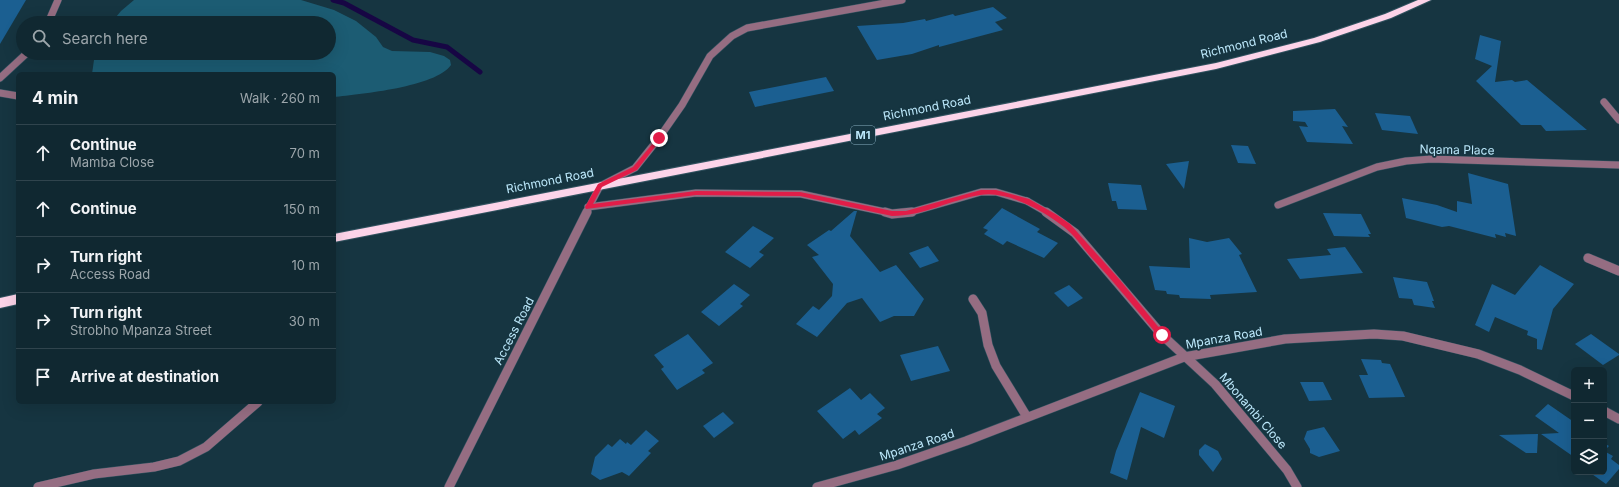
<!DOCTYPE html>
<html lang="en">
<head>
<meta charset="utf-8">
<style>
	body { margin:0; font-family:Inter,sans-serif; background:#193039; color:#f1f3f6 }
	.controls { position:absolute; right:12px; bottom:12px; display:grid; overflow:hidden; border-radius:6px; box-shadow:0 4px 16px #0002 }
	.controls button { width:36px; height:36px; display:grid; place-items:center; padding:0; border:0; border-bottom:1px solid #30444d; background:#102831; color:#f1f3f6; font:20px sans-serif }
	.stop { position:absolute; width:12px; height:12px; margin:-9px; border:3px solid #e11d48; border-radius:50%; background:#fff }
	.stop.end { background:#e11d48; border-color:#fff; box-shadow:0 1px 4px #0008 }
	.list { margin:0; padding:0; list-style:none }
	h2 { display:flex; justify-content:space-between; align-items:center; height:52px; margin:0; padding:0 16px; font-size:17px }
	h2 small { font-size:13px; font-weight:400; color:#9ca6ab }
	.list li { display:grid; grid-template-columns:26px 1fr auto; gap:12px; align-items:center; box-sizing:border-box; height:56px; padding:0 16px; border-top:1px solid #30444d }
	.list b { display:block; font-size:15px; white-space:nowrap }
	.list p { margin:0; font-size:13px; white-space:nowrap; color:#9ca6ab }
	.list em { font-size:13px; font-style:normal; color:#9ca6ab }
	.icon { flex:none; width:22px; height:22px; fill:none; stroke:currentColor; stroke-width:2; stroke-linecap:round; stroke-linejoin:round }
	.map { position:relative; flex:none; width:1619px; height:487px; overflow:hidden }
	.search { position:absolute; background:#102831; box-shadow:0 4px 16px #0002; left:16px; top:16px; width:320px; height:44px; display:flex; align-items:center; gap:10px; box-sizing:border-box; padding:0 14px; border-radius:22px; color:#9ca6ab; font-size:15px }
	.panel { position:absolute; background:#102831; box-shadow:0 4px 16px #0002; left:16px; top:72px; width:320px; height:332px; border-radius:6px }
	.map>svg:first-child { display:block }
</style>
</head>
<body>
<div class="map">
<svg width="1619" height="487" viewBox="0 0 1619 487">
	<rect width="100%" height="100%" fill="#163541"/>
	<path fill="#1c5c73" d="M 134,0 L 301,0 L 334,10 L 356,21 L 376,37 L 383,47 L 392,51 L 430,52 L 444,56 L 450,60 L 451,65 C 436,87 361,94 334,97 L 334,74 L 92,74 L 95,53 L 329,53 L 329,23 L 111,23 L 121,11 Z"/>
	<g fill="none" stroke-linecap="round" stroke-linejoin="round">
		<path stroke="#170644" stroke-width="5" d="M 333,0 L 344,3 L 413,40 L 447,47 L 480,72"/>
	</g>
	<g fill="#1b5f91">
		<path d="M 0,0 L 26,0 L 0,44 Z"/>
		<path d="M 993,7 L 1007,18 L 995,22 L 1003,30 L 939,47 L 939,45 L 912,54 L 877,60 L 857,26 L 903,23 L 925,19 L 926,21 L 953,14 L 955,16 Z"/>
		<path d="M 1480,35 L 1501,41 L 1495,82 L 1512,80 L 1515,82 L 1527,80 L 1587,130 L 1546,131 L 1541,125 L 1521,125 L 1476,81 L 1492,66 L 1475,59 Z"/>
		<path d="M 826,77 L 834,91 L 755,107 L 749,92 Z"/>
		<path d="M 1335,109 L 1348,127 L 1342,126 L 1353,144 L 1307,142 L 1299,126 L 1308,127 L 1305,122 L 1293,121 L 1293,111 Z"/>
		<path d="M 1375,113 L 1410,116 L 1418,134 L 1382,130 Z"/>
		<path d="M 1231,145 L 1248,146 L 1256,164 L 1238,163 Z"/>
		<path d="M 1189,161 L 1184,189 L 1166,164 Z"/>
		<path d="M 1468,173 L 1508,184 L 1516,236 L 1505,233 L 1506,237 L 1495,234 L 1496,238 L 1449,226 L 1442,227 L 1406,218 L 1402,198 L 1437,205 L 1457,212 L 1457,201 L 1472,204 Z"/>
		<path d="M 1108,183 L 1141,185 L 1147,210 L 1118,209 L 1116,201 L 1112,201 Z"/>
		<path d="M 1002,208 L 1040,229 L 1037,232 L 1058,243 L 1044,258 L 1007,241 L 1003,245 L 984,234 L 988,230 L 983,228 Z"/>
		<path d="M 854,211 L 857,211 L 850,236 L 880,272 L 896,265 L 924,299 L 914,316 L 894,316 L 880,322 L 862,298 L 847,303 L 817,337 L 796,324 L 813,306 L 819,310 L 832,296 L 833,284 L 812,257 L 819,255 L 807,245 L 829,230 L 831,231 Z"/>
		<path d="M 1323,213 L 1361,214 L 1371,234 L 1368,234 L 1370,237 L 1334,236 Z"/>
		<path d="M 753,226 L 774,238 L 759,252 L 764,255 L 750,268 L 725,252 Z"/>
		<path d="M 1189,238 L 1207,242 L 1229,238 L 1242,254 L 1239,255 L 1257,292 L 1210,295 L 1211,299 L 1180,298 L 1179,295 L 1167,294 L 1166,291 L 1155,290 L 1149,266 L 1190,268 Z"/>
		<path d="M 928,246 L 939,261 L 920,268 L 909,253 Z"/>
		<path d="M 1345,247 L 1363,273 L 1300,279 L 1287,259 L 1331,255 L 1327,249 Z"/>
		<path d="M 1540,265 L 1574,284 L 1553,309 L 1542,350 L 1537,349 L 1537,339 L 1527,335 L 1528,331 L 1495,317 L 1489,332 L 1475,325 L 1492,284 L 1515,295 Z"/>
		<path d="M 1393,277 L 1427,282 L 1434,301 L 1432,301 L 1435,308 L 1414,305 L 1412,299 L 1399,298 Z"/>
		<path d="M 734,284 L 750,295 L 740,304 L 743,306 L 719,326 L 701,312 Z"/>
		<path d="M 1069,285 L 1083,298 L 1068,307 L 1054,293 Z"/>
		<path d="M 688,334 L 713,363 L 702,370 L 705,373 L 677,390 L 661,369 L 664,367 L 654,355 Z"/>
		<path d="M 1591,334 L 1619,354 L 1619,355 L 1603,365 L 1575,344 Z"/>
		<path d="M 938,346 L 950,371 L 911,381 L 900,355 Z"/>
		<path d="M 1361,359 L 1381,360 L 1382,363 L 1390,364 L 1405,397 L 1369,398 L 1359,375 L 1368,375 Z"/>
		<path d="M 1300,382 L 1323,382 L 1332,400 L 1309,401 Z"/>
		<path d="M 850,388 L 861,400 L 870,393 L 885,408 L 877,414 L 882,418 L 859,435 L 855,430 L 843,439 L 817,411 Z"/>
		<path d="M 1140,392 L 1175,406 L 1164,438 L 1141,427 L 1127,480 L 1110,473 L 1116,451 Z"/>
		<path d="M 1548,404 L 1574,422 L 1574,457 L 1541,434 L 1559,433 L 1535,416 Z"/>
		<path d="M 723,412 L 734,423 L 714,438 L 703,426 Z"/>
		<path d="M 1324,427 L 1340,451 L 1319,457 L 1310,453 L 1310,449 L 1304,439 L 1307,431 Z"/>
		<path d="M 646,430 L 659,441 L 648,451 L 651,453 L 629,476 L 622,472 L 600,480 L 591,474 L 595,457 L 608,444 L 612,447 L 620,439 L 626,444 L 627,442 L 631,445 Z"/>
		<path d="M 1538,434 L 1537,453 L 1526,453 L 1499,435 Z"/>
		<path d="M 1604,443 L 1609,446 L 1604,451 L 1613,456 L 1611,459 L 1619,465 L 1619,469 L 1606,484 L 1589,472 L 1604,472 Z"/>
		<path d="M 1205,444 L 1218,451 L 1222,459 L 1213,472 L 1199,455 L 1199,450 Z"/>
	</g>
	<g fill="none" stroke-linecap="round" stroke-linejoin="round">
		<defs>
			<g id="lane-far1">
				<path d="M 0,93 L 18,96"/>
				<path d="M 588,207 L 696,193 L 801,194 L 890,213"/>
				<path d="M 908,213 L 981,192 L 996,192 L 1027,201"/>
			</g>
			<g id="lane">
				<path d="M 885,212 L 892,214 L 912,212"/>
				<path d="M 973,299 L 982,313 L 988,345 L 996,366 L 1027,417"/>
				<path d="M 38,487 L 94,474 L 154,467 L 179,461 L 206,447 L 258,402"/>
			</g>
			<g id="street-far1">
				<path d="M 48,23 L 58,0"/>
				<path d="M 0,78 L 27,53"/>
				<path d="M 1604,102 L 1619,120"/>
				<path d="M 1027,201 L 1048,213"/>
				<path d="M 1278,205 L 1377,167 L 1406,161 L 1431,159 L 1619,165"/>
				<path d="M 586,213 L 600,186 L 635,168 L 659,138 L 682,105 L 710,56 L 732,36 L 747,28 L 902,0"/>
			</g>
			<g id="street">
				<path d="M 1046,212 L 1075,233 L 1162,335 L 1215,384 L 1287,470 L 1297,487"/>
				<path d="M 1588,258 L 1619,271"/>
				<path d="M 1604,411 L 1619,419"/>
				<path d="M 449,487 L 587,212"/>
				<path d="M 817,487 L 897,465 L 966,441 L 1184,357 L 1285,339 L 1374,334 L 1403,336 L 1478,354 L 1520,370 L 1574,396"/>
			</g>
			<g id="highway">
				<path d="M 1418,0 L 1431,0 L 1391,18 L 1320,42 L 1216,69 L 334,242 L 334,234 L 1216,63 L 1314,38 L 1385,14 Z"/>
				<path d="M 18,294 L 18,304 L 0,308 L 0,298 Z"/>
			</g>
		</defs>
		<use href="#lane-far1" stroke="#31525f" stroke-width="8"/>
		<use href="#lane" stroke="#31525f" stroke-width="10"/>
		<use href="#street-far1" stroke="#31525f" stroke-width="8"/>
		<use href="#street" stroke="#31525f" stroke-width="10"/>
		<use href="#highway" stroke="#31525f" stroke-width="2"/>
		<use href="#lane-far1" stroke="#956d82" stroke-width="7"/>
		<use href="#lane" stroke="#956d82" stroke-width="9"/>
		<use href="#street-far1" stroke="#956d82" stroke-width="7"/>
		<use href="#street" stroke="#956d82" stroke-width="9"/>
		<use href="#highway" fill="#fcd4e9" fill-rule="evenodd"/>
	</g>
	<path fill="#e11d48" d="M 659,136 L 661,137 L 661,139 L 637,170 L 602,187 L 593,204 L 696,191 L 800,192 L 892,211 L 906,211 L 981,190 L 996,190 L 1029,199 L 1057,215 L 1070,224 L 1120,280 L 1165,335 L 1162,338 L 1159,337 C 1137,310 1114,282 1090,256 C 1082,246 1074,235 1064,227 C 1044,211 1007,190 980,195 C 950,200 923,216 892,216 L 800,196 L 696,195 L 586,209 L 585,207 L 598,184 L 633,167 Z"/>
	<g text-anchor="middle" stroke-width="3.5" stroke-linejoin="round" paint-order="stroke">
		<rect fill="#163541" stroke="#8ab2c3" stroke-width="1" x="851" y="126" width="24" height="18" rx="3"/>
		<g font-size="11" font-weight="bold" fill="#bce8fb">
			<text x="863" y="139">M1</text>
		</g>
		<g font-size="12" fill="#bce8fb" stroke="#163541">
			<text transform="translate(1244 44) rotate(-14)" y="4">Richmond Road</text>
			<text transform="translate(927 108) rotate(-11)" y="4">Richmond Road</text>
			<text transform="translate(1457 150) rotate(1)" y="4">Nqama Place</text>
			<text transform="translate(550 181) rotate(-11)" y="4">Richmond Road</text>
			<text transform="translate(514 331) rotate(-63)" y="4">Access Road</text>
			<text transform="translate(1224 338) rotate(-10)" y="4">Mpanza Road</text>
			<text transform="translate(1253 411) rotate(49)" y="4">Mbonambi Close</text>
			<text transform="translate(917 445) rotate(-18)" y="4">Mpanza Road</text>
		</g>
	</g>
</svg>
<div class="controls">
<button>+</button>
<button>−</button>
<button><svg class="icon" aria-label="layers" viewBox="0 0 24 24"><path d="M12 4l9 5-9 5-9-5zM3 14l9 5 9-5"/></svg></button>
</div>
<div class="stop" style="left:1162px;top:335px"></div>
<div class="stop end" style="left:659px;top:138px"></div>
<div class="search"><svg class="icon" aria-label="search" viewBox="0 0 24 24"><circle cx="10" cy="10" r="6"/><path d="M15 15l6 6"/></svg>Search here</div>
<section class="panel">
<h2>4 min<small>Walk · 260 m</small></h2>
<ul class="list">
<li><svg class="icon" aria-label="ahead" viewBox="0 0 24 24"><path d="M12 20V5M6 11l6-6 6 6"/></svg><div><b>Continue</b><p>Mamba Close</p></div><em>70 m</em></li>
<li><svg class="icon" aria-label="ahead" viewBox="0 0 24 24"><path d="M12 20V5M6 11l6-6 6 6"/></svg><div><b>Continue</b></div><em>150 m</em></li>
<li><svg class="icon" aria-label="right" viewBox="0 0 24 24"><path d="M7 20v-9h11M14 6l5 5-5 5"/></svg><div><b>Turn right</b><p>Access Road</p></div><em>10 m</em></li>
<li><svg class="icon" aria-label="right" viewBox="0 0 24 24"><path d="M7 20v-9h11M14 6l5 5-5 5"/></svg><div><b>Turn right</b><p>Strobho Mpanza Street</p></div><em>30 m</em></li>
<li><svg class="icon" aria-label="arrive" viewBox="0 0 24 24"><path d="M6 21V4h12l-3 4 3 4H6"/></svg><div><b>Arrive at destination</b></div></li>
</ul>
</section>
</div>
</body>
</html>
